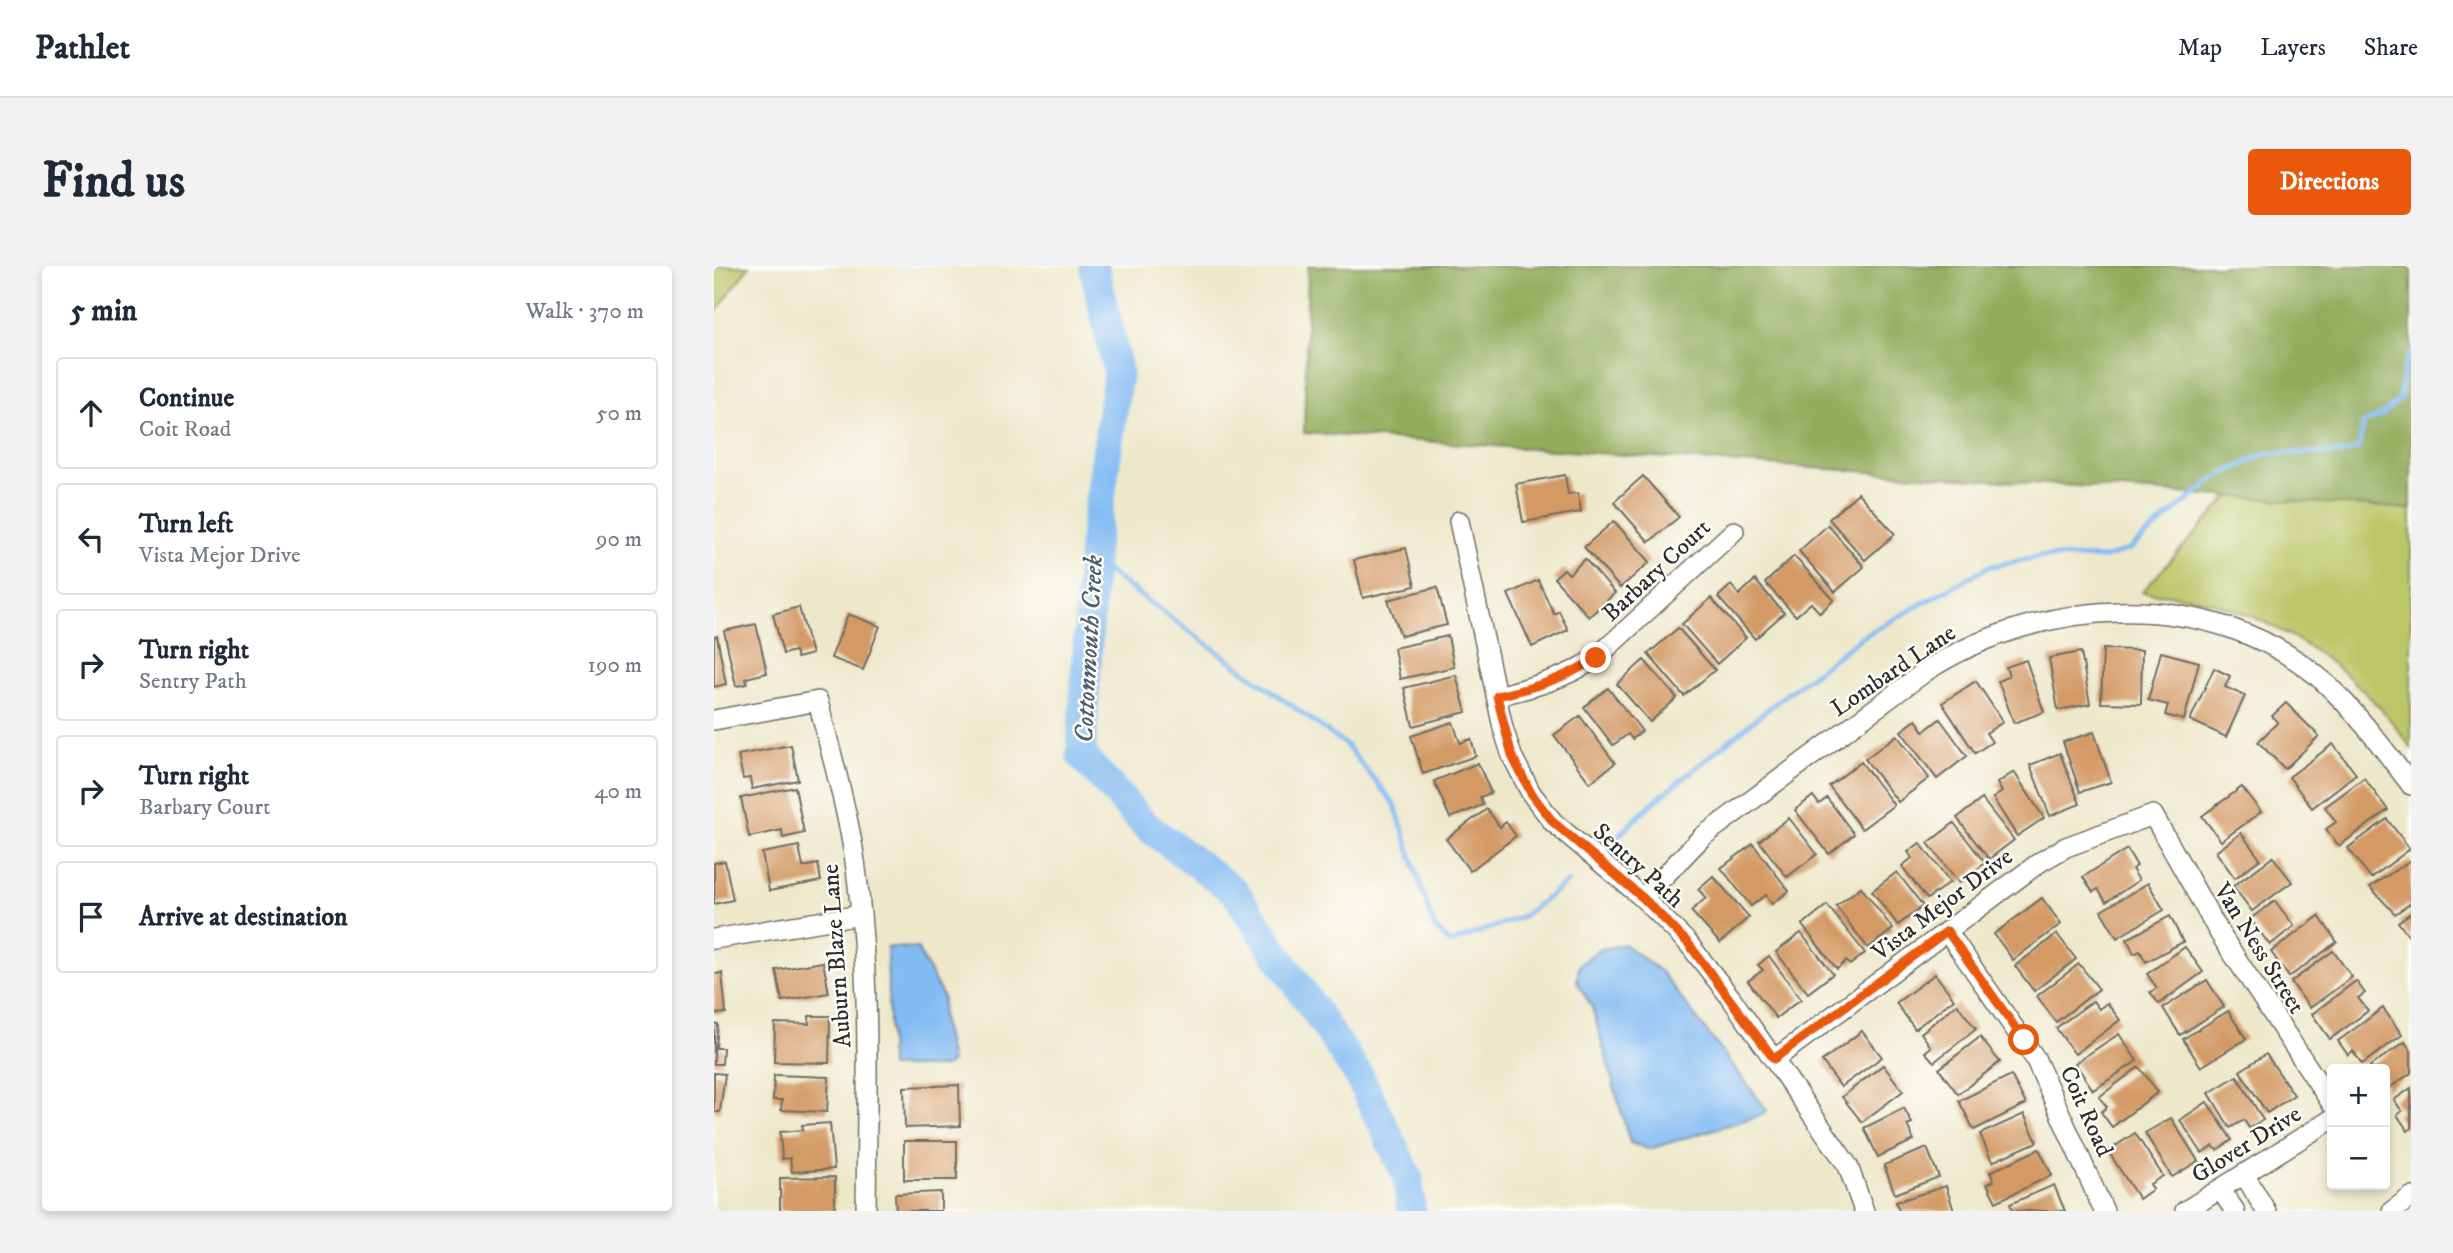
<!DOCTYPE html>
<html lang="en">
<head>
<meta charset="utf-8">
<style>
	body { margin:0; font-family:"IM FELL DW Pica",serif; background:#f2f2f3; color:#1f2937 }
	.controls { position:absolute; right:21px; bottom:21px; display:grid; overflow:hidden; border-radius:7px; box-shadow:0 4px 10px #0003 }
	.controls button { width:63px; height:63px; display:grid; place-items:center; padding:0; border:0; border-bottom:2px solid #e0e1e3; background:#fff; color:#1f2937; font:35px sans-serif }
	.stop { position:absolute; width:21px; height:21px; margin:-16px; border:5px solid #ea580c; border-radius:50%; background:#fff }
	.stop.end { background:#ea580c; border-color:#fff; box-shadow:0 2px 7px #0008 }
	.list { margin:0; padding:0; list-style:none }
	h2 { display:flex; justify-content:space-between; align-items:center; height:91px; margin:0; padding:0 28px; font-size:30px }
	h2 small { font-size:23px; font-weight:400; color:#747a83 }
	.list li { display:grid; grid-template-columns:46px 1fr auto; gap:21px; align-items:center; box-sizing:border-box; height:112px; margin:0 14px 14px; padding:0 14px; border:2px solid #e0e1e3; border-radius:7px }
	.list b { display:block; font-size:26px; white-space:nowrap }
	.list p { margin:0; font-size:23px; white-space:nowrap; color:#747a83 }
	.list em { font-size:23px; font-style:normal; color:#747a83 }
	.icon { flex:none; width:38px; height:38px; fill:none; stroke:currentColor; stroke-width:2; stroke-linecap:round; stroke-linejoin:round }
	.map { position:relative; flex:none; width:1697px; height:945px; overflow:hidden; border-radius:7px }
	header { display:flex; align-items:center; gap:42px; box-sizing:border-box; height:98px; padding:0 35px; background:#fff; border-bottom:2px solid #e0e1e3 }
	header strong { font-size:33px }
	nav { display:flex; gap:38px; margin-inline-start:auto; font-size:24px }
	.intro { display:flex; align-items:center; justify-content:space-between; box-sizing:border-box; height:168px; padding:0 42px }
	h1 { margin:0; font-size:49px }
	.button { padding:18px 32px; border-radius:7px; background:#ea580c; color:#fff; font-size:24px; font-weight:700 }
	main { display:flex; gap:42px; padding:0 42px }
	aside { flex:1; background:#fff; border-radius:7px; box-shadow:0 4px 10px #0003 }
	.map>svg:first-child { display:block }
</style>
</head>
<body>
<header>
<strong>Pathlet</strong>
<nav><a>Map</a><a>Layers</a><a>Share</a></nav>
</header>
<div class="intro"><h1>Find us</h1><a class="button">Directions</a></div>
<main>
<aside>
<h2>5 min<small>Walk · 370 m</small></h2>
<ul class="list">
<li><svg class="icon" aria-label="ahead" viewBox="0 0 24 24"><path d="M12 20V5M6 11l6-6 6 6"/></svg><div><b>Continue</b><p>Coit Road</p></div><em>50 m</em></li>
<li><svg class="icon" aria-label="left" viewBox="0 0 24 24"><path d="M17 20v-9H6M10 6l-5 5 5 5"/></svg><div><b>Turn left</b><p>Vista Mejor Drive</p></div><em>90 m</em></li>
<li><svg class="icon" aria-label="right" viewBox="0 0 24 24"><path d="M7 20v-9h11M14 6l5 5-5 5"/></svg><div><b>Turn right</b><p>Sentry Path</p></div><em>190 m</em></li>
<li><svg class="icon" aria-label="right" viewBox="0 0 24 24"><path d="M7 20v-9h11M14 6l5 5-5 5"/></svg><div><b>Turn right</b><p>Barbary Court</p></div><em>40 m</em></li>
<li><svg class="icon" aria-label="arrive" viewBox="0 0 24 24"><path d="M6 21V4h12l-3 4 3 4H6"/></svg><div><b>Arrive at destination</b></div></li>
</ul>
</aside>
<div class="map">
<svg width="1697" height="945" viewBox="0 0 1697 945">
	<rect width="100%" height="100%" fill="#fdfcf7"/>
	<filter id="ink" filterUnits="userSpaceOnUse"><feTurbulence type="fractalNoise" baseFrequency=".0143" numOctaves="2"/><feDisplacementMap in="SourceGraphic" scale="14" xChannelSelector="R" yChannelSelector="G"/><feConvolveMatrix kernelMatrix="1 2 1 2 8 2 1 2 1" color-interpolation-filters="sRGB"/></filter>
	<filter id="wash" filterUnits="userSpaceOnUse"><feTurbulence type="fractalNoise" baseFrequency=".00686" numOctaves="4" result="noise"/><feDisplacementMap in="SourceGraphic" scale="28" xChannelSelector="R" yChannelSelector="G"/><feGaussianBlur stdDeviation="1.57" result="paint"/><feColorMatrix in="noise" values="0 0 0 0 0 0 0 0 0 0 0 0 0 0 0 0 0 1.4 0 .05"/><feComposite in="paint" operator="in"/></filter>
	<g filter="url(#wash)">
		<rect width="100%" height="100%" fill="#eee8cb"/>
		<g fill="#bac668" stroke="#72784a" stroke-width="2">
			<path d="M 0,0 L 35,0 L 0,49 Z"/>
			<path d="M 1515,230 L 1697,243 L 1697,482 C 1648,409 1573,355 1487,334 C 1468,329 1447,329 1428,326 Z"/>
		</g>
		<path fill="#93ab5c" stroke="#5f6b44" stroke-width="2" d="M 594,0 L 1697,0 L 1697,243 L 590,167 Z"/>
		<g fill="#82bbf3" stroke="#56738f" stroke-width="2">
			<path d="M 910,678 L 947,706 L 1053,844 L 1047,849 L 935,883 L 916,877 L 878,741 L 863,716 L 865,699 L 884,684 Z"/>
			<path d="M 173,681 L 203,682 L 229,731 L 228,752 L 237,796 L 231,801 L 176,801 Z"/>
		</g>
		<g fill="none" stroke-linecap="round" stroke-linejoin="round">
			<g stroke="#82bbf3" stroke-width="5">
				<path d="M 378,294 L 632,479 L 681,539 L 720,661 L 736,677 L 809,650 L 854,616"/>
				<path d="M 903,571 L 935,540 L 1065,434 L 1148,371 L 1274,301 L 1327,290 L 1392,292 L 1416,283 L 1499,213 L 1552,187 L 1630,187 L 1645,182 L 1649,158 L 1669,148 L 1686,133 L 1689,105 L 1697,87"/>
			</g>
			<path stroke="#82bbf3" stroke-width="30" d="M 380,0 L 404,106 L 379,285 L 367,489 L 431,559 L 521,626 L 645,810 L 694,911 L 697,945"/>
		</g>
		<g id="blocks">
			<g fill="#d39a65">
				<path d="M 851,209 L 854,228 L 864,227 L 867,246 L 809,256 L 802,218 Z"/>
				<path d="M 929,210 L 965,251 L 935,276 L 900,236 Z"/>
				<path d="M 1144,227 L 1181,268 L 1151,294 L 1115,253 Z"/>
				<path d="M 900,255 L 936,296 L 906,322 L 870,281 Z"/>
				<path d="M 1114,259 L 1150,301 L 1121,326 L 1085,285 Z"/>
				<path d="M 692,282 L 701,320 L 649,332 L 640,294 Z"/>
				<path d="M 1080,290 L 1120,334 L 1106,347 L 1097,337 L 1082,350 L 1051,317 Z"/>
				<path d="M 871,293 L 901,327 L 875,351 L 840,312 L 850,303 L 855,308 Z"/>
				<path d="M 824,314 L 840,348 L 845,345 L 854,364 L 818,381 L 794,328 Z"/>
				<path d="M 1041,314 L 1070,347 L 1041,373 L 1004,331 L 1017,319 L 1025,329 Z"/>
				<path d="M 723,321 L 733,359 L 687,370 L 674,334 Z"/>
				<path d="M 997,332 L 1032,372 L 1003,398 L 968,358 Z"/>
				<path d="M 85,341 L 98,388 L 83,392 L 81,385 L 69,388 L 59,348 Z"/>
				<path d="M 134,348 L 166,360 L 149,404 L 117,392 Z"/>
				<path d="M 42,358 L 53,407 L 32,412 L 33,418 L 22,420 L 10,365 Z"/>
				<path d="M 964,362 L 1001,404 L 970,430 L 934,388 Z"/>
				<path d="M 3,370 L 12,418 L 0,421 L 0,371 Z"/>
				<path d="M 734,370 L 740,401 L 686,413 L 680,382 Z"/>
				<path d="M 1389,383 L 1428,384 L 1427,438 L 1387,437 Z"/>
				<path d="M 1367,386 L 1376,438 L 1344,444 L 1335,392 Z"/>
				<path d="M 1447,386 L 1485,396 L 1470,454 L 1451,449 L 1454,439 L 1434,434 Z"/>
				<path d="M 930,394 L 963,432 L 936,456 L 903,418 Z"/>
				<path d="M 1312,394 L 1330,446 L 1300,457 L 1284,415 L 1295,410 L 1292,401 Z"/>
				<path d="M 1500,402 L 1516,410 L 1511,421 L 1531,430 L 1512,471 L 1476,454 Z"/>
				<path d="M 742,409 L 752,446 L 699,460 L 690,422 Z"/>
				<path d="M 1262,415 L 1289,456 L 1272,467 L 1278,476 L 1261,487 L 1228,437 Z"/>
				<path d="M 894,422 L 928,465 L 918,473 L 914,468 L 899,479 L 870,441 Z"/>
				<path d="M 1572,437 L 1605,470 L 1571,503 L 1544,476 L 1564,456 L 1558,450 Z"/>
				<path d="M 866,450 L 901,497 L 876,517 L 840,469 Z"/>
				<path d="M 1226,453 L 1253,490 L 1223,513 L 1187,465 L 1202,454 L 1210,465 Z"/>
				<path d="M 739,456 L 746,477 L 757,473 L 762,490 L 709,508 L 697,470 Z"/>
				<path d="M 1380,466 L 1397,516 L 1366,526 L 1349,476 Z"/>
				<path d="M 1183,469 L 1215,512 L 1184,536 L 1151,493 Z"/>
				<path d="M 1619,478 L 1642,508 L 1598,542 L 1575,511 Z"/>
				<path d="M 77,479 L 84,514 L 38,523 L 36,512 L 29,513 L 24,489 Z"/>
				<path d="M 1346,487 L 1366,538 L 1336,550 L 1316,499 Z"/>
				<path d="M 1147,496 L 1180,539 L 1148,563 L 1115,520 Z"/>
				<path d="M 764,497 L 777,527 L 766,531 L 769,539 L 736,552 L 720,515 Z"/>
				<path d="M 1300,506 L 1330,552 L 1303,570 L 1279,532 L 1288,526 L 1283,517 Z"/>
				<path d="M 1650,512 L 1674,544 L 1625,580 L 1612,563 L 1622,556 L 1611,541 Z"/>
				<path d="M 81,521 L 90,567 L 69,572 L 68,564 L 35,571 L 27,532 Z"/>
				<path d="M 1528,521 L 1547,546 L 1507,575 L 1488,550 Z"/>
				<path d="M 1099,530 L 1105,538 L 1113,532 L 1140,568 L 1115,588 L 1081,544 Z"/>
				<path d="M 1268,533 L 1300,574 L 1275,593 L 1243,552 Z"/>
				<path d="M 773,543 L 786,561 L 792,556 L 802,570 L 756,605 L 732,573 Z"/>
				<path d="M 1075,552 L 1103,588 L 1073,611 L 1045,575 Z"/>
				<path d="M 1673,553 L 1696,583 L 1657,612 L 1634,582 Z"/>
				<path d="M 1240,557 L 1271,597 L 1245,617 L 1214,577 Z"/>
				<path d="M 1527,567 L 1546,593 L 1521,612 L 1502,586 Z"/>
				<path d="M 1206,577 L 1236,616 L 1213,633 L 1188,600 L 1198,592 L 1194,586 Z"/>
				<path d="M 1039,578 L 1075,625 L 1058,638 L 1052,629 L 1037,640 L 1007,602 Z"/>
				<path d="M 85,580 L 89,601 L 104,598 L 107,615 L 55,625 L 48,587 Z"/>
				<path d="M 1413,583 L 1423,600 L 1418,603 L 1425,614 L 1392,636 L 1384,623 L 1379,626 L 1369,611 Z"/>
				<path d="M 1559,591 L 1578,616 L 1538,645 L 1519,620 Z"/>
				<path d="M 1697,594 L 1697,637 L 1681,648 L 1656,621 Z"/>
				<path d="M 11,595 L 19,634 L 0,638 L 0,597 Z"/>
				<path d="M 1183,606 L 1209,640 L 1184,659 L 1158,625 Z"/>
				<path d="M 999,610 L 1035,651 L 1006,677 L 977,645 L 992,632 L 984,623 Z"/>
				<path d="M 1434,617 L 1450,644 L 1403,672 L 1387,645 Z"/>
				<path d="M 1147,621 L 1179,663 L 1154,682 L 1122,640 Z"/>
				<path d="M 1328,632 L 1347,658 L 1299,694 L 1280,668 Z"/>
				<path d="M 1561,635 L 1580,660 L 1556,679 L 1536,653 Z"/>
				<path d="M 1113,639 L 1151,687 L 1136,699 L 1132,695 L 1123,703 L 1088,659 Z"/>
				<path d="M 1697,647 L 1697,673 L 1684,656 Z"/>
				<path d="M 1456,650 L 1469,676 L 1432,696 L 1426,685 L 1420,688 L 1413,673 Z"/>
				<path d="M 1605,650 L 1623,676 L 1575,711 L 1557,686 Z"/>
				<path d="M 1087,667 L 1119,708 L 1094,727 L 1062,686 Z"/>
				<path d="M 1343,668 L 1362,693 L 1320,725 L 1301,700 Z"/>
				<path d="M 1471,681 L 1489,706 L 1445,738 L 1436,726 L 1443,722 L 1433,708 Z"/>
				<path d="M 1619,685 L 1638,711 L 1596,742 L 1577,716 Z"/>
				<path d="M 1055,690 L 1087,733 L 1062,752 L 1034,715 L 1049,704 L 1044,699 Z"/>
				<path d="M 109,696 L 115,727 L 68,735 L 62,704 Z"/>
				<path d="M 1365,698 L 1385,723 L 1342,756 L 1323,730 Z"/>
				<path d="M 8,707 L 12,747 L 0,748 L 0,708 Z"/>
				<path d="M 1221,708 L 1240,733 L 1201,763 L 1182,737 Z"/>
				<path d="M 1493,714 L 1510,741 L 1466,769 L 1449,742 Z"/>
				<path d="M 1642,715 L 1651,727 L 1644,732 L 1654,745 L 1616,773 L 1598,748 Z"/>
				<path d="M 1379,735 L 1385,743 L 1393,737 L 1406,754 L 1361,788 L 1342,762 Z"/>
				<path d="M 1243,738 L 1262,763 L 1220,796 L 1211,786 L 1217,781 L 1207,767 Z"/>
				<path d="M 1669,742 L 1688,769 L 1648,798 L 1639,785 L 1634,789 L 1624,775 Z"/>
				<path d="M 1514,745 L 1532,773 L 1487,801 L 1469,773 Z"/>
				<path d="M 95,750 L 116,750 L 115,797 L 60,796 L 61,757 L 95,758 Z"/>
				<path d="M 0,758 L 4,758 L 2,782 L 9,782 L 8,798 L 0,798 Z"/>
				<path d="M 1148,765 L 1168,791 L 1127,821 L 1108,795 Z"/>
				<path d="M 1405,768 L 1423,795 L 1379,824 L 1361,797 Z"/>
				<path d="M 1266,771 L 1286,796 L 1244,828 L 1225,803 Z"/>
				<path d="M 1691,776 L 1697,785 L 1697,807 L 1672,824 L 1671,803 L 1658,803 L 1656,800 Z"/>
				<path d="M 1552,788 L 1580,829 L 1553,847 L 1526,805 Z"/>
				<path d="M 1169,799 L 1189,825 L 1148,856 L 1128,831 Z"/>
				<path d="M 1425,801 L 1444,826 L 1398,861 L 1387,846 L 1393,841 L 1385,831 Z"/>
				<path d="M 0,807 L 11,808 L 6,846 L 0,846 Z"/>
				<path d="M 60,809 L 115,811 L 113,846 L 67,844 L 68,834 L 59,834 Z"/>
				<path d="M 1297,809 L 1312,838 L 1260,864 L 1245,835 Z"/>
				<path d="M 1523,810 L 1549,854 L 1535,862 L 1530,854 L 1516,862 L 1495,827 Z"/>
				<path d="M 245,819 L 246,860 L 191,862 L 190,821 Z"/>
				<path d="M 1697,822 L 1697,862 L 1694,865 L 1683,849 L 1688,845 L 1680,834 Z"/>
				<path d="M 1493,836 L 1518,874 L 1503,884 L 1499,880 L 1488,887 L 1466,854 Z"/>
				<path d="M 1190,842 L 1198,857 L 1193,859 L 1200,874 L 1164,891 L 1150,862 Z"/>
				<path d="M 1310,848 L 1323,876 L 1278,896 L 1266,868 Z"/>
				<path d="M 1457,852 L 1484,895 L 1458,911 L 1431,867 Z"/>
				<path d="M 116,857 L 120,903 L 78,906 L 76,892 L 68,893 L 66,866 L 89,864 L 88,859 Z"/>
				<path d="M 1421,867 L 1449,910 L 1436,918 L 1439,923 L 1425,933 L 1394,885 Z"/>
				<rect x="190" y="875" width="53" height="39"/>
				<path d="M 1213,882 L 1225,911 L 1181,928 L 1170,899 Z"/>
				<path d="M 1325,883 L 1338,909 L 1282,936 L 1273,918 L 1280,915 L 1276,906 Z"/>
				<path d="M 121,911 L 121,945 L 66,945 L 66,912 Z"/>
				<path d="M 1340,919 L 1351,945 L 1299,945 L 1296,938 Z"/>
				<path d="M 1232,920 L 1240,945 L 1185,945 L 1182,936 Z"/>
				<path d="M 227,926 L 227,945 L 182,945 L 181,928 Z"/>
			</g>
		</g>
	</g>
	<g filter="url(#ink)">
		<use href="#blocks" fill-opacity="0" stroke="#6f6d63" stroke-width="2"/>
		<g fill="none" stroke-linecap="round" stroke-linejoin="round">
			<defs>
				<g id="minor">
					<path d="M 745,255 L 789,462 L 798,490 L 817,527 L 839,556 L 929,632 L 974,677 L 1017,732 L 1134,900 L 1150,945"/>
					<path d="M 783,430 C 819,421 851,413 882,392 L 1020,265"/>
					<path d="M 0,454 L 104,435 C 117,488 133,541 141,595 C 157,711 153,828 152,945"/>
					<path d="M 929,632 L 988,571 L 1212,405 C 1328,330 1498,319 1608,414 C 1642,445 1669,482 1697,519"/>
					<path d="M 1233,665 L 1321,792 L 1390,945"/>
					<path d="M 0,673 L 147,649"/>
					<path d="M 1061,793 L 1326,596 L 1352,581 L 1439,549 L 1506,668 L 1618,838"/>
					<path d="M 1530,908 L 1552,945"/>
					<path d="M 1506,923 L 1521,945"/>
					<path d="M 1471,945 L 1618,853"/>
					<path d="M 1678,945 L 1697,931"/>
				</g>
			</defs>
			<use href="#minor" stroke="#6f6d63" stroke-width="22"/>
			<use href="#minor" stroke="#fff" stroke-width="19"/>
		</g>
	</g>
	<g fill="none" stroke-linecap="round" stroke-linejoin="round" filter="url(#ink)">
		<path stroke="#ea580c" stroke-width="9" d="M 882,392 C 851,413 819,422 783,430 L 798,490 L 817,527 L 839,556 L 929,632 L 974,677 L 1060,793 L 1233,665 L 1310,774"/>
	</g>
	<g text-anchor="middle" stroke-width="5" stroke-linejoin="round" paint-order="stroke">
		<g font-size="24" fill="#2b2b2b" stroke="#fdfcf7">
			<text transform="translate(942 304) rotate(-43)" y="8">Barbary Court</text>
			<text transform="translate(1179 404) rotate(-34)" y="8">Lombard Lane</text>
			<text transform="translate(925 599) rotate(42)" y="8">Sentry Path</text>
			<text transform="translate(1228 638) rotate(-37)" y="8">Vista Mejor Drive</text>
			<text transform="translate(1546 682) rotate(58)" y="8">Van Ness Street</text>
			<text transform="translate(122 690) rotate(-94)" y="8">Auburn Blaze Lane</text>
			<text transform="translate(1373 845) rotate(66)" y="8">Coit Road</text>
			<text transform="translate(1532 878) rotate(-32)" y="8">Glover Drive</text>
		</g>
		<g font-size="26" font-style="italic" fill="#495d71" stroke="#fdfcf7">
			<text transform="translate(374 383) rotate(-87)" y="9">Cottonmouth Creek</text>
		</g>
	</g>
</svg>
<div class="controls">
<button>+</button>
<button>−</button>
</div>
<div class="stop" style="left:1310px;top:774px"></div>
<div class="stop end" style="left:882px;top:392px"></div>
</div>
</main>
</body>
</html>
